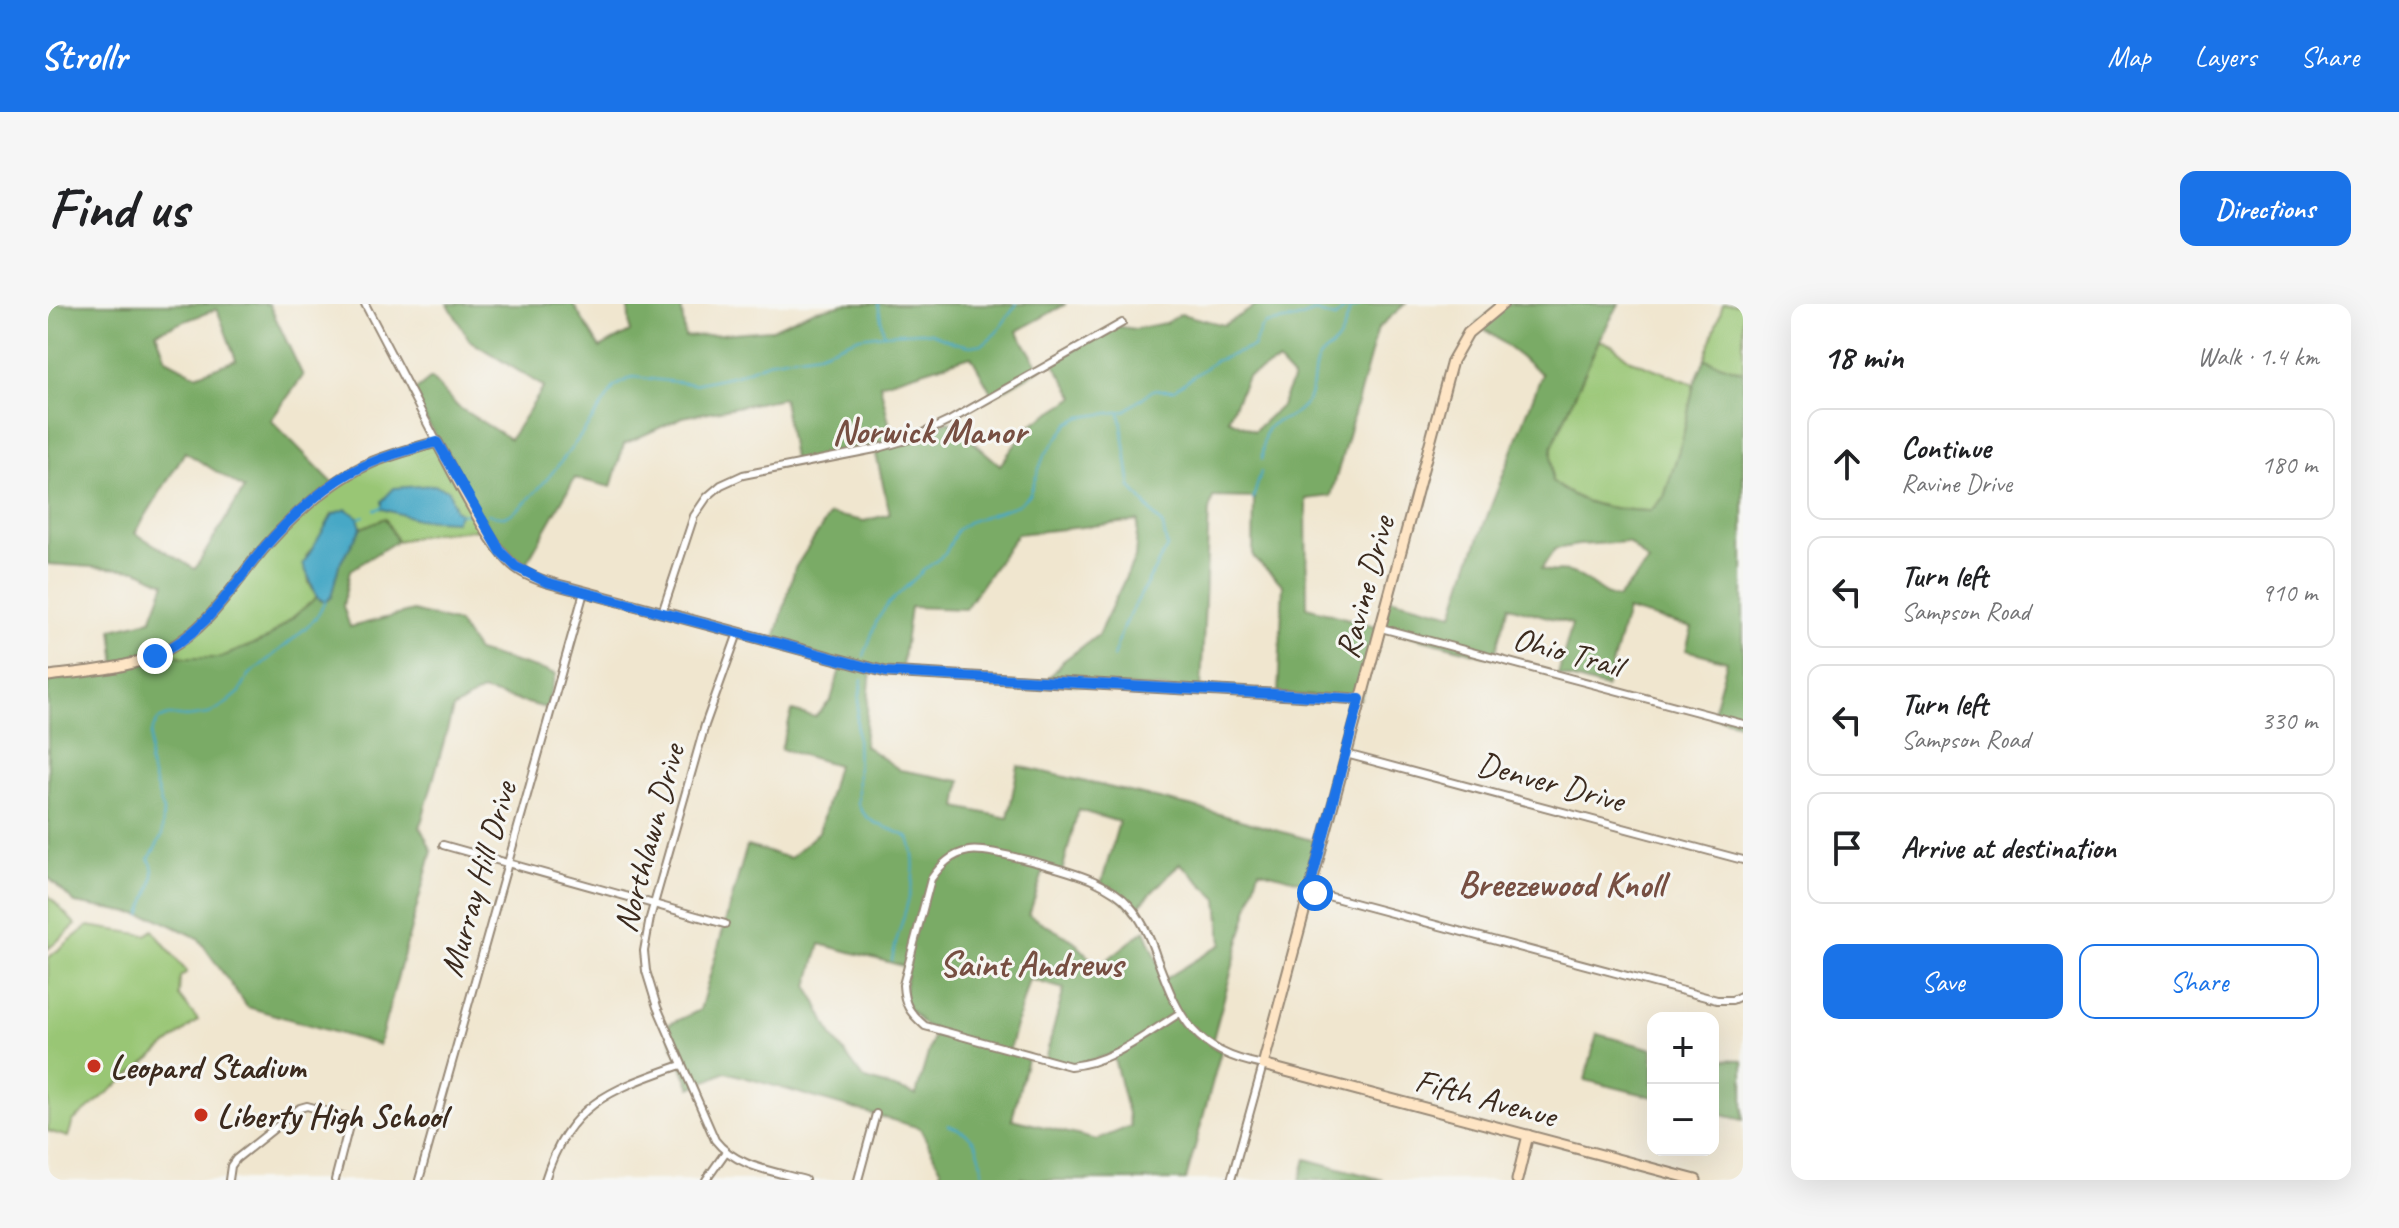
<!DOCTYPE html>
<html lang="en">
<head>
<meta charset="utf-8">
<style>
	body { margin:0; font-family:Caveat,sans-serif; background:#f6f6f6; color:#202124 }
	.controls { position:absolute; right:24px; bottom:24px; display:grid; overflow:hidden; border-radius:16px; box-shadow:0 8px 32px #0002 }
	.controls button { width:72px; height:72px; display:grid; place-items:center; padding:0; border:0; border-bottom:2px solid #e0e0e0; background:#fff; color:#202124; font:40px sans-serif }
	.stop { position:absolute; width:24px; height:24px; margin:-18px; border:6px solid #1a73e8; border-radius:50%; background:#fff }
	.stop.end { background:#1a73e8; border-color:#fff; box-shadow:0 2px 8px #0008 }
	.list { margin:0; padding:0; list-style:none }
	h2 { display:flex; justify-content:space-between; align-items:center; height:104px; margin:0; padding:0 32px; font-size:34px }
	h2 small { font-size:26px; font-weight:400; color:#757577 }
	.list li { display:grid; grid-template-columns:52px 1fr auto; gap:24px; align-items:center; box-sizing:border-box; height:112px; margin:0 16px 16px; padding:0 16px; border:2px solid #e0e0e0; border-radius:16px }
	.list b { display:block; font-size:30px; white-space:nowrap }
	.list p { margin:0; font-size:26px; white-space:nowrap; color:#757577 }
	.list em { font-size:26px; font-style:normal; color:#757577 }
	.actions { display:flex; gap:16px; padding:24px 32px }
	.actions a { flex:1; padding:18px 0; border:2px solid #1a73e8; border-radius:16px; text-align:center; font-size:28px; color:#1a73e8 }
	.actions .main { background:#1a73e8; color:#fff }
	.icon { flex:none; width:44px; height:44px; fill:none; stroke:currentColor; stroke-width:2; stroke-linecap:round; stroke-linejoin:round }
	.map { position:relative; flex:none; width:1695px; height:876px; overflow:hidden; border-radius:16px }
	header { display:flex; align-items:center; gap:48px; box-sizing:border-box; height:112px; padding:0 40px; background:#1a73e8; color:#fff }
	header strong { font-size:38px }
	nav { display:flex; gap:44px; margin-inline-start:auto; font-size:28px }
	.intro { display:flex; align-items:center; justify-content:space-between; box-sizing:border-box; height:192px; padding:0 48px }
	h1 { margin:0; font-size:56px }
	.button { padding:20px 36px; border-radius:16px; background:#1a73e8; color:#fff; font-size:28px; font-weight:700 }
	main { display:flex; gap:48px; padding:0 48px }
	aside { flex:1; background:#fff; border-radius:16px; box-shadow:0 8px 32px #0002 }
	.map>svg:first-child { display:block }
</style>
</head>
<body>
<header>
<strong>Strollr</strong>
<nav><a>Map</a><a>Layers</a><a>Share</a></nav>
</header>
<div class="intro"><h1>Find us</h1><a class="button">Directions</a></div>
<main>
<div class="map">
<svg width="1695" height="876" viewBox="0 0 1695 876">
	<rect width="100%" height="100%" fill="#f6f6f2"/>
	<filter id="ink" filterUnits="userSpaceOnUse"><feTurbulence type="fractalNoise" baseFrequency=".0125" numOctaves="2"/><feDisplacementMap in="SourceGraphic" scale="16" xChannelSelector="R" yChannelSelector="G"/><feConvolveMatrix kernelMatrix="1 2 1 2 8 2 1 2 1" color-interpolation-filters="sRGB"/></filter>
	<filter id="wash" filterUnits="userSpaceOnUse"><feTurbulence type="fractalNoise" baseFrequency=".006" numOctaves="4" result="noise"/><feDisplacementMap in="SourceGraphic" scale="32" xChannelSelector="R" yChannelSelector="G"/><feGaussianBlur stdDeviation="1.8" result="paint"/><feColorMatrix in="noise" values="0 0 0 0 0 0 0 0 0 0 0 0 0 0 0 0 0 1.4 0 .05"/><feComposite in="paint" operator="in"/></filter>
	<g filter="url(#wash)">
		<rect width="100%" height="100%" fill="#f0e6cf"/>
		<g fill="#99c674" stroke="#6a7849" stroke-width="2">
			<path d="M 1675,0 L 1695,0 L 1695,68 L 1657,55 Z"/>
			<path d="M 1551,36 L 1564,41 L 1583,56 L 1646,80 L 1634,137 L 1616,194 L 1602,207 C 1566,206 1531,201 1504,177 L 1504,143 Z"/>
			<path d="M 386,136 L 438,225 L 387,229 L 349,237 L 337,215 L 313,224 L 310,213 L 284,210 L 270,238 L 258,252 L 261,279 L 269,293 L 219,335 L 171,354 L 138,354 L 116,348 L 220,239 L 301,170 Z"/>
			<path d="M 0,591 L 28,621 L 0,645 Z"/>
			<path d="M 40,622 L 98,631 L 105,626 L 139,668 L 132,673 L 131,692 L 150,716 L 25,817 L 20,833 L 0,827 L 0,654 Z"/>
		</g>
		<g fill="#7aab66" stroke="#5a6a42" stroke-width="2" fill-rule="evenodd">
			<path d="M 0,0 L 221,0 L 255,72 L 223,116 L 286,180 L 245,216 L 177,297 L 128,341 L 68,362 L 64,325 L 103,316 L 117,279 L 89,266 L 0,260 ZM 169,5 L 188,56 L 148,71 L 118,55 L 108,28 ZM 137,148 L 196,185 L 147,265 L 87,229 Z"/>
			<path d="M 400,0 L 525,0 L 552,44 L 582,28 L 580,0 L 633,0 L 637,33 L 722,26 L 764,7 L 797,0 L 1018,0 L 969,27 L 992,65 L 945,92 L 923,52 L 832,80 L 846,140 L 901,117 L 952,161 L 981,122 L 1027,93 L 1005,58 L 1068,22 L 1087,25 L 1117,19 L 1133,10 L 1176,21 L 1208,2 L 1208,0 L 1357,0 L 1330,24 L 1283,192 L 1258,195 L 1259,303 L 1332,324 L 1341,294 L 1405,310 L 1420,262 L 1494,70 L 1429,19 L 1455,0 L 1571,0 L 1551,36 L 1504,143 L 1504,177 C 1532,202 1566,206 1602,207 L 1616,193 L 1634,137 L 1646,80 L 1657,55 L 1695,68 L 1695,420 L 1664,412 L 1679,357 L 1638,346 L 1644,324 L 1579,306 L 1558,384 L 1510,371 L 1524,320 L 1461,302 L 1446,354 L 1333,324 L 1312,395 L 1230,390 L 1235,281 L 1205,253 L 1206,194 L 1165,193 L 1161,207 L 1153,386 L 997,379 L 1015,357 L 1050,331 L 1087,254 L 1090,217 L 969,230 L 917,305 L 862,303 L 853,370 L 823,366 L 816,441 L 852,466 L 913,477 L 909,503 L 960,514 L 970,462 L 1146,503 L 1274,539 L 1263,580 L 1211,566 L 1163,742 L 1173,747 L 1138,876 L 982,876 L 973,874 L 972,876 L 891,876 L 893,865 L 872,824 L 678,768 L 643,784 L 617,722 L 652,706 L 699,542 L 742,554 L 771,528 L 789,461 L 733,445 L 744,407 L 767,413 L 783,396 L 794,358 L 726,339 L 747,264 L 782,210 L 816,217 L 842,210 L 827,146 L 746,160 L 735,94 L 635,113 L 576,140 L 563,183 L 527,174 L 474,267 L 460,257 L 363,90 L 383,74 L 410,103 L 462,135 L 496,83 L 421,36 ZM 1230,58 L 1245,74 L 1233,102 L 1206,127 L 1180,115 L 1199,73 ZM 1580,238 L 1601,258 L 1570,294 C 1552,292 1541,274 1524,269 C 1514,265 1503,270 1493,265 L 1507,245 L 1530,241 ZM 1030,506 L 1071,518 L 1053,581 L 1086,607 L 1132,559 L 1170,595 L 1174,640 L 1117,675 L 1097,626 L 1050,663 L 1026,637 L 981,611 L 997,563 L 1014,568 ZM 772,640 L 859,663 L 856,699 L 877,722 L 887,725 L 868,791 L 815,774 L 784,732 L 760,682 ZM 981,675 L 1016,685 L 997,756 L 1024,762 L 1065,750 L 1083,822 L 1049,836 L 964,815 L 980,751 L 961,746 Z"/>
			<path d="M 337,214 L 349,237 L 302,266 L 295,302 L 302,323 L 365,307 L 410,319 L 429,347 L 508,370 L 498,404 L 434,387 L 405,405 L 372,523 L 384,547 L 331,741 L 199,703 L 150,634 L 106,613 L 27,599 L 0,573 L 0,377 L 51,369 L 121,349 L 138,354 L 171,354 L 219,335 L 269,293 L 274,297 L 283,293 L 291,261 L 313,224 Z"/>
			<path d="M 1549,730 L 1605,745 L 1605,793 L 1537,776 Z"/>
			<path d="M 1665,755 L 1695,756 L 1695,816 L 1665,809 Z"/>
			<path d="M 1258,855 L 1335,876 L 1252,876 Z"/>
		</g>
		<g fill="#46a8c6" stroke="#406972" stroke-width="2">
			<path d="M 386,181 L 401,186 L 407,206 L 412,209 L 407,217 L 369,215 L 334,205 L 334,197 L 346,184 Z"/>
			<path d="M 298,205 L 310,213 L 313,224 L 291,261 L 283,293 L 277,298 L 269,293 L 255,260 L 285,210 Z"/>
		</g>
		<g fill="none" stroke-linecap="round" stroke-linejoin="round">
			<g stroke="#46a8c6" stroke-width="2">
				<path d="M 830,0 L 836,30"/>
				<path d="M 1214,155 C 1215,104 1232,127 1255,102 C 1270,86 1262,70 1270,56 C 1274,48 1283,45 1288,39 C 1296,31 1299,15 1302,5"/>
				<path d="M 1205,195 L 1213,168"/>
				<path d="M 327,206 L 334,203"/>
				<path d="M 412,210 L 422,209"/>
				<path d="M 439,210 C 445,211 452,213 458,212 C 482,206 552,107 566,83 L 585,73 L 646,80 L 688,71 L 725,56 L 771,49 L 812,33 L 836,30 L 873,28 L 883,29 L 908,39 L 923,42 L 935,40 L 948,29 L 969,0"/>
				<path d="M 311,214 L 316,212"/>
				<path d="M 816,352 L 829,316 L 840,300 L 876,266 L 897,250 L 909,226 L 920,218 L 969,201 L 981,191 L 996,152 L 1021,119 L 1033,113 L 1077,107 L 1105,86 L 1126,86 L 1167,57 L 1205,43 L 1213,24 L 1218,20 L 1248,15 L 1267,8 L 1287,14 L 1300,2 L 1307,4 L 1314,0"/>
				<path d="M 1065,353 L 1076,321 L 1119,243 L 1115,222 L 1083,183 L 1072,108"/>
				<path d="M 814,375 L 809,413 L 810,500 C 821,524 841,521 861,534 C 876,574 851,616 844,656"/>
				<path d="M 93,611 C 98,593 112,572 101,555 L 114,532 L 115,507 L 101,458 L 103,429 L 110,416 L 123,411 L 138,413 L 161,410 L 179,399 L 192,388 L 201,371 L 244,336 L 267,315 L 277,298"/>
				<path d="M 900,821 C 932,831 931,846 936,876"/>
			</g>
		</g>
	</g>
	<g filter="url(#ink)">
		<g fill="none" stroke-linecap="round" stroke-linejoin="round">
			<defs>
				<g id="street">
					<path d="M 317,0 L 389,138"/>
					<path d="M 614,309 L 646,212 L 659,193 L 673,181 L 695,171 L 827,145 L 865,134 L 901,117 L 1074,19"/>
					<path d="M 1333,324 L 1695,420"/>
					<path d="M 690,329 L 657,421 L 602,614 L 596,647 L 598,667 L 609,703 L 667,836 C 688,863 725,867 757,876"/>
					<path d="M 1298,450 L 1695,556"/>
					<path d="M 395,541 L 677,620"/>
					<path d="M 1261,587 L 1669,696 L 1684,696 L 1695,691"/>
					<path d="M 1132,709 C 1098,730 1063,759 1022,762 L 877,722 C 862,709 856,701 855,681 L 883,575 C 893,561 903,550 921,547 C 940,543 1026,568 1046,577 C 1059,583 1072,590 1081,601 C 1095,616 1103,636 1109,655 C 1132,716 1146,747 1215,761 L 1183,876"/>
					<path d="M 181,876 L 183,862 L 188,855 L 252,804 L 259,802 L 303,814 L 287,876"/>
					<path d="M 371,876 L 536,288"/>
					<path d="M 497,876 C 521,799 562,786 633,761"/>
					<path d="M 658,876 L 677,849"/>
					<path d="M 810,876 L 828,810"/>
				</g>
				<g id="secondary">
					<path d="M 1455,0 L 1420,29 L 1404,57 L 1215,761 L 1648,876"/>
					<path d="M 0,372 C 39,367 84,365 119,346 C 159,324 180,289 207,255 C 236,219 282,176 325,158 C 345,150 367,144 389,138 C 406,169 442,244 468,263 C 485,276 506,280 526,285 L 838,368 L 1312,395"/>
					<path d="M 1469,876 L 1480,831"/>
				</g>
			</defs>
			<use href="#street" stroke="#968876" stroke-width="10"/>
			<use href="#secondary" stroke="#968876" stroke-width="13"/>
			<use href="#street" stroke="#fff" stroke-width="6"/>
			<use href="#secondary" stroke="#fee5c5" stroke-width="9"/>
		</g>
	</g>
	<g fill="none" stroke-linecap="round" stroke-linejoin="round" filter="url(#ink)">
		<path stroke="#1a73e8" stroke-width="10" d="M 107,352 C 154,331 177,293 207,255 C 230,225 270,187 302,169 C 329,154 359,146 389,138 L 453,248 L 468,263 L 498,278 L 838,368 L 1312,395 L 1261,587 L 1267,589"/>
	</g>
	<g fill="#c8321e" stroke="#f6f6f2" stroke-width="3">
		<circle cx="46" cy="762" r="8"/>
		<circle cx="153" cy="811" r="8"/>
	</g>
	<g text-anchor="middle" stroke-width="6" stroke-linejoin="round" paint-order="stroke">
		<g font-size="34" fill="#3b2a1e" stroke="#f6f6f2">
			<text transform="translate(1316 283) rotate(-75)" y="12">Ravine Drive</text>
			<text transform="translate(1520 347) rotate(15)" y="12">Ohio Trail</text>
			<text transform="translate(1503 477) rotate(15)" y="12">Denver Drive</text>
			<text transform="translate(600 534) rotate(-75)" y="12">Northlawn Drive</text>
			<text transform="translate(429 575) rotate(-74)" y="12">Murray Hill Drive</text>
			<text transform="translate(1438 793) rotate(15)" y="12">Fifth Avenue</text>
		</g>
		<g font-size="34" font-weight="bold" fill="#3b2a1e" stroke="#f6f6f2" text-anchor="start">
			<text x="62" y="774">Leopard Stadium</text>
			<text x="169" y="823">Liberty High School</text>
		</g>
		<g font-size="36" font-weight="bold" fill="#774f42" stroke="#f6f6f2">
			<text x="881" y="139">Norwick Manor</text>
			<text x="1513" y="592">Breezewood Knoll</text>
			<text x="983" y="672">Saint Andrews</text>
		</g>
	</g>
</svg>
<div class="controls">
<button>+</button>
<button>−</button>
</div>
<div class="stop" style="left:1267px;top:589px"></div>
<div class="stop end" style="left:107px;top:352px"></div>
</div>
<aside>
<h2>18 min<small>Walk · 1.4 km</small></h2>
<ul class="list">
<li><svg class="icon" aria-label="ahead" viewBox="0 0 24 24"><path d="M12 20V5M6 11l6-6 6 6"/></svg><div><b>Continue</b><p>Ravine Drive</p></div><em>180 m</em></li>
<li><svg class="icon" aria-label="left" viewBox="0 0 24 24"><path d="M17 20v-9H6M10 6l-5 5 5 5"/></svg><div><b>Turn left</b><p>Sampson Road</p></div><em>910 m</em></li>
<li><svg class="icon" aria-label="left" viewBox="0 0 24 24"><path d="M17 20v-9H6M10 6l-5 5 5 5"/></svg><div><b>Turn left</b><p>Sampson Road</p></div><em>330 m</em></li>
<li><svg class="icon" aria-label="arrive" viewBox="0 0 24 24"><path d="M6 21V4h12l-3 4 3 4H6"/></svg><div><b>Arrive at destination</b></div></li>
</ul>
<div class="actions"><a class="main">Save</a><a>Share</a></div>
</aside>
</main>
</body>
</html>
